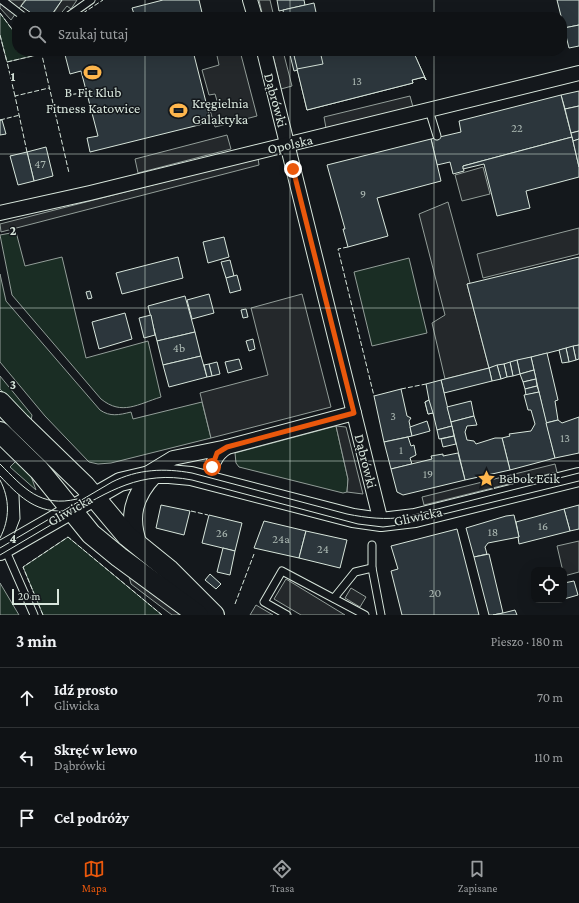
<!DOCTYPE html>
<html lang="pl">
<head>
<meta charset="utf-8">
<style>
	body { margin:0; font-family:"Crimson Pro",serif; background:#1d2022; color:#f1f3f6 }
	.controls { position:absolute; right:12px; bottom:12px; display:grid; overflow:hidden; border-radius:8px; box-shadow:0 4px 16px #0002 }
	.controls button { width:36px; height:36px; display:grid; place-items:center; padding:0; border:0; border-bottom:1px solid #2f3234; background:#0f1215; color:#f1f3f6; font:20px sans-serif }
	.scale { position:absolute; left:12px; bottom:10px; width:47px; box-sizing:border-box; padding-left:4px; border:2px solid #d8e6dc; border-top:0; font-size:11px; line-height:14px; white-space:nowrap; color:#d8e6dc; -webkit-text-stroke:3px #14181c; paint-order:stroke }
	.stop { position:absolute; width:12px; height:12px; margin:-9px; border:3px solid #ea580c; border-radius:50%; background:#fff }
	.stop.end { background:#ea580c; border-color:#fff; box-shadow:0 1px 4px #0008 }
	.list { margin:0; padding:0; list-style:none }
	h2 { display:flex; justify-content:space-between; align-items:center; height:52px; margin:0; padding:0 16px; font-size:17px }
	h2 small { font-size:13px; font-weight:400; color:#9b9ea0 }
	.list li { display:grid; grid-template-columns:26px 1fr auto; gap:12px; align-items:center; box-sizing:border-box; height:60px; padding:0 16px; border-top:1px solid #2f3234 }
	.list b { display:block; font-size:15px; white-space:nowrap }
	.list p { margin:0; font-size:13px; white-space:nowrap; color:#9b9ea0 }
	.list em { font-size:13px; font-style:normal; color:#9b9ea0 }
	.icon { flex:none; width:22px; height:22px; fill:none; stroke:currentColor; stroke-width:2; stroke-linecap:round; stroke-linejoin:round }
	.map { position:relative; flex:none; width:579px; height:615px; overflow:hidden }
	.search { position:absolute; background:#0f1215; box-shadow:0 4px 16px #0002; left:12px; right:12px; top:12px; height:44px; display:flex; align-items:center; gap:10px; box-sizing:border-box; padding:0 14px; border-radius:16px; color:#9b9ea0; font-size:15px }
	.sheet { height:232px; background:#0f1215 }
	nav { display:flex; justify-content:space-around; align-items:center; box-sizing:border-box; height:56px; border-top:1px solid #2f3234; background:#0f1215; font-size:11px; color:#9b9ea0 }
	nav a { display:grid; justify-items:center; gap:2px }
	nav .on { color:#ea580c }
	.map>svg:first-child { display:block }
</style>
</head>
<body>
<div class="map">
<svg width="579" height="615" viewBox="0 0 579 615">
	<rect width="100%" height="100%" fill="#14181c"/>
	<g fill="#1a2d24" stroke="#939e99">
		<path d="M 0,13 L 17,36 L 17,51 L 41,51 L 41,54 L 7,62 L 0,35 Z"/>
		<path d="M 16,232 L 25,266 L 62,257 L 86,358 L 148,341 L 161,397 C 138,404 122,416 101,399 L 12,295 L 0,235 Z"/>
		<path d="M 409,258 L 427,333 L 372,346 L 354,272 Z"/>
		<path d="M 0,274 L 6,301 L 100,410 C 110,417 119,415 131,412 L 133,419 L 202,402 L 211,438 L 111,463 L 98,464 L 89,462 L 45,416 L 0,362 Z"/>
		<path d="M 0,376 L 32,415 L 31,421 L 20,412 L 0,389 Z"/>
		<path d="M 336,426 L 348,479 L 347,492 L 343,493 L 239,467 L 236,463 L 235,453 Z"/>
		<path d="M 17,460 L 31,476 L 36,490 L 10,467 Z"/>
		<path d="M 68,537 L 162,615 L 43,615 L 23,567 Z"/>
		<path d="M 0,583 L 19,615 L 0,615 Z"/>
	</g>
	<g fill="#24282b" stroke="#939e99">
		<path d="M 0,0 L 25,0 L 11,20 L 0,8 Z"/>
		<path d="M 62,0 L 77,0 L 71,9 L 67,6 L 58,17 L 53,14 Z"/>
		<path d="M 259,0 L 270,0 L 274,17 L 263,17 Z"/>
		<path d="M 216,51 L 240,51 L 257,116 L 215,127 L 209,107 L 218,104 L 215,94 L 209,95 L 202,70 L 219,65 Z"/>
		<path d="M 272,51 L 283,51 L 292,86 L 281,89 Z"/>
		<path d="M 410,96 L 413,107 L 326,128 L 324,117 Z"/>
		<path d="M 227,135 L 231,149 L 138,173 L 135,159 Z"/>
		<path d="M 258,158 L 259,165 L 1,232 L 0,224 Z"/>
		<path d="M 483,167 L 490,194 L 462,201 L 455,175 Z"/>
		<path d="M 448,202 L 470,283 L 467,284 L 489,368 L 445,379 L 432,323 L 445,315 L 419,214 Z"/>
		<path d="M 579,228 L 579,254 L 483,278 L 477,254 Z"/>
		<path d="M 302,294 L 331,407 L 211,438 L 200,393 L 268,375 L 251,308 Z"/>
		<path d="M 336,426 L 346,427 L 363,494 L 347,492 L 348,479 Z"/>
		<path d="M 555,464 L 557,472 L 424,505 L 422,497 Z"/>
		<path d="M 579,541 L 579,572 L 564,576 L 557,546 Z"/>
		<path d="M 129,576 L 179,613 L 178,615 L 172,615 L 131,584 Z"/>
		<path d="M 286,579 L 345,615 L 301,615 L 274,599 Z"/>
		<path d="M 351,588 L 366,597 L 360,607 L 345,598 Z"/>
		<path d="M 256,605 L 273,615 L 250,615 Z"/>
	</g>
	<g fill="#2c363c" stroke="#d8e6dc">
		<path d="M 26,0 L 62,0 L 50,17 L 37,17 L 21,6 Z"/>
		<path d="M 163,0 L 199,0 L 203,17 L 135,17 L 132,8 Z"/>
		<path d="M 277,0 L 304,0 L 305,5 L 279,11 Z"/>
		<path d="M 557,0 L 579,0 L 579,25 L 564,28 Z"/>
		<path d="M 314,3 L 317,17 L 284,17 L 283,10 Z"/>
		<path d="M 579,25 L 579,46 L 569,48 L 564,28 Z"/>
		<path d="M 64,51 L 193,51 L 211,122 L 90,152 L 87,138 L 98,136 L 81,71 L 70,74 Z"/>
		<path d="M 289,51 L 293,51 L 298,70 L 294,71 Z"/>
		<path d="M 293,51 L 413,51 L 426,80 L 424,77 L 412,80 L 413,83 L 307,110 Z"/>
		<path d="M 320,51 L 413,51 L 426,80 L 424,77 L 412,80 L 413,83 L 307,110 L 297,69 L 323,64 Z"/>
		<path d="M 579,91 L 579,106 L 565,109 L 561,95 Z"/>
		<path d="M 561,95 L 572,137 L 463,166 L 464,171 L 453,174 L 450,162 L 437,165 L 431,139 L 461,132 L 459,121 Z"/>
		<path d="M 579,106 L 579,131 L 571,133 L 565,109 Z"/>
		<path d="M 0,120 L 2,120 L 6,134 L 0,135 Z"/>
		<path d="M 579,131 L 579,139 L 573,141 L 571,133 Z"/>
		<path d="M 572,137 L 579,167 L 579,177 L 526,191 L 530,208 L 497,216 L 484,164 L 463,169 L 463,166 Z"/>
		<path d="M 431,139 L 441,181 L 377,198 L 388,236 L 348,247 L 343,229 L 345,229 L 327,165 Z"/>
		<path d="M 579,139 L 579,167 L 573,141 Z"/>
		<path d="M 46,147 L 53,176 L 34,181 L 27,152 Z"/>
		<path d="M 27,152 L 34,181 L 18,185 L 10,156 Z"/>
		<path d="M 224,237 L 229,257 L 208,263 L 203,242 Z"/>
		<path d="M 178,257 L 183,278 L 122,294 L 116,273 Z"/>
		<path d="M 579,257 L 579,345 L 489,368 L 467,284 Z"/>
		<path d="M 230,260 L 234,276 L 226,278 L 221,262 Z"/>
		<path d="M 237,275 L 241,290 L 230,293 L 226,278 Z"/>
		<path d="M 90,291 L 92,298 L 88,299 L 86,292 Z"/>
		<path d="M 209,294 L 214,313 L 192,319 L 187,300 Z"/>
		<path d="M 185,296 L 195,332 L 157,341 L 148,306 Z"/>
		<path d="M 246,309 L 248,317 L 243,318 L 241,310 Z"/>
		<path d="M 125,313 L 132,339 L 99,349 L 92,322 Z"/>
		<path d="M 151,315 L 155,335 L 144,338 L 139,318 Z"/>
		<path d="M 195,332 L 201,356 L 163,365 L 157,341 Z"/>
		<path d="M 253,339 L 255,349 L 249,351 L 246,341 Z"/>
		<path d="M 579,345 L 579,359 L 576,360 L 573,346 Z"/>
		<path d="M 573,346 L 576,360 L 569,362 L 566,348 Z"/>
		<path d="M 566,348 L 569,362 L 562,363 L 559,350 Z"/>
		<path d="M 547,353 L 558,400 L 555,401 L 558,420 L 546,423 L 531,357 Z"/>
		<path d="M 201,356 L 207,377 L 169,387 L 163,365 Z"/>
		<path d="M 531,357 L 534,370 L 520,374 L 517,360 Z"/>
		<path d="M 239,359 L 242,369 L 228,373 L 225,362 Z"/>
		<path d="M 517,360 L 520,374 L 513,376 L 510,362 Z"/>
		<path d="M 217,362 L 220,374 L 212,376 L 209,364 Z"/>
		<path d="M 510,362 L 513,376 L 507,377 L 504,364 Z"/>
		<path d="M 209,364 L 212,376 L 207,377 L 204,365 Z"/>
		<path d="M 504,364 L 507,377 L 501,379 L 497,365 Z"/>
		<path d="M 497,365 L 501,379 L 492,381 L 489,368 Z"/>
		<path d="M 489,368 L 492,381 L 444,393 L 441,380 Z"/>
		<path d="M 534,370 L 536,379 L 523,382 L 520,374 Z"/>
		<path d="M 536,379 L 537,386 L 525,389 L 523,382 Z"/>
		<path d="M 441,380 L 452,426 L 437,430 L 433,413 L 428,414 L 425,402 L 429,400 L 426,384 Z"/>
		<path d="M 537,386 L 539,392 L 526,395 L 525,389 Z"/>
		<path d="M 401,389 L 407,416 L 411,418 L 409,421 L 412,436 L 384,442 L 374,396 Z"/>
		<path d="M 539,392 L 555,458 L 510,470 L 502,438 L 510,436 L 509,434 L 531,431 L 535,424 L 531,410 L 528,410 L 524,395 Z"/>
		<path d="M 429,400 L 433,413 L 428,414 L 425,402 Z"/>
		<path d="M 471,401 L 474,416 L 451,422 L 447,407 Z"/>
		<path d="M 474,416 L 477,425 L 467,426 L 465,432 L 467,440 L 474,441 L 476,444 L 495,438 L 502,438 L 510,470 L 465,480 L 451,422 Z"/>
		<path d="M 579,417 L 579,453 L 555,458 L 546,423 L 558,420 L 562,423 Z"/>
		<path d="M 427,421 L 430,431 L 412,436 L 410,427 Z"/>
		<path d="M 452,426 L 454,436 L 439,439 L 437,430 Z"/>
		<path d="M 454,436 L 456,444 L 443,447 L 441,439 Z"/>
		<path d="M 408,437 L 411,446 L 414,445 L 416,455 L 410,458 L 412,464 L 391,469 L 384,442 Z"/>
		<path d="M 458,453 L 465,480 L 403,495 L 397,492 L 391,469 L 432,459 L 431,456 L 443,454 L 443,456 Z"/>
		<path d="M 161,505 L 190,511 L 184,535 L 156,528 Z"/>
		<path d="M 579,505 L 579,529 L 570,531 L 564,509 Z"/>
		<path d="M 564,509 L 570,531 L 519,544 L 518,537 L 519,537 L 516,522 Z"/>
		<path d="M 209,515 L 242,523 L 235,551 L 202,543 Z"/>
		<path d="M 514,515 L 519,537 L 488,543 L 485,547 L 487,554 L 474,557 L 466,528 L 506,516 Z"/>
		<path d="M 264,521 L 306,531 L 299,558 L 254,548 Z"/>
		<path d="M 457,529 L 479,615 L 402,615 L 391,571 L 398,569 L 391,546 Z"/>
		<path d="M 306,531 L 347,540 L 340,568 L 299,558 Z"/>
		<path d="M 223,548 L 235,551 L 230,575 L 217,572 Z"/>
		<path d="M 489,554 L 503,613 L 493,615 L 489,615 L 474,557 Z"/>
		<path d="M 210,574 L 221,584 L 216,589 L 205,580 Z"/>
		<path d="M 574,581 L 578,595 L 564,599 L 564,583 Z"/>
		<path d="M 515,610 L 517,615 L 493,615 L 503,613 Z"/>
	</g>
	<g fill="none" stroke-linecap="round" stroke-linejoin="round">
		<defs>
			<g id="service">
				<path d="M 2,0 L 24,17"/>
				<path d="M 67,17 L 91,0"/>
				<path d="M 429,110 L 437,136"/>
				<path d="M 372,545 L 372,568 L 381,615"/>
				<path d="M 5,549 L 34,615"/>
				<path d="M 334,598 L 355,572 L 372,568"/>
				<path d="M 287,615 L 264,602 L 282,571 L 365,615"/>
			</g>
			<g id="minor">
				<path d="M 250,0 L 255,17"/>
				<path d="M 264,51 L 381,522"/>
				<path d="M 0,213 L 90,193 L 579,73"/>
				<path d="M 145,475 L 173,458 L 227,447"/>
				<path d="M 210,481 C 211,466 214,455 227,447 L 354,413"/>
			</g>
			<g id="tertiary">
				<path d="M 138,545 C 128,517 133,496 154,474"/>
				<path d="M 0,551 L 120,482 L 154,474 L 169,474 L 191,476 L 353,518 L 381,522 L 415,518 L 579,477"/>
			</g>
			<g id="secondary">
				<path d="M 0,402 L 20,423 L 85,486 L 127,536 L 169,570 L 214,615"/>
				<path d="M 0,432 L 39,470 L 91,534 L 119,557 L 198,615"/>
			</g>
		</defs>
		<use href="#service" stroke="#d8e6dc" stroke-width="9"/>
		<use href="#minor" stroke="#d8e6dc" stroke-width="16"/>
		<use href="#tertiary" stroke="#d8e6dc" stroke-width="20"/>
		<use href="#secondary" stroke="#d8e6dc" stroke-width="22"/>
		<use href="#service" stroke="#14181c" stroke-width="7"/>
		<use href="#minor" stroke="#14181c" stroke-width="14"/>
		<use href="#tertiary" stroke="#14181c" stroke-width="18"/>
		<use href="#secondary" stroke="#14181c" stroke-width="20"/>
		<g stroke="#d8e6dc" stroke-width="1">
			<path d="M 0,464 C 24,488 40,508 77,499"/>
			<path d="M 0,476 C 18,495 34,512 62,511"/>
			<path d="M 0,480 C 10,499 10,519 0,538"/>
			<path d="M 12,540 L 20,519 L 19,495"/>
			<path d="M 0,548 L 112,482 C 138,469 164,468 192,473 L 347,514 C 367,518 385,520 406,517 L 579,473"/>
			<path d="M 0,555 C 22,542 44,529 66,516 C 109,491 141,470 192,480 L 358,524 L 383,527 L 399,525 L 579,481"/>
		</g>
		<g stroke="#d8e6dc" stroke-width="1" stroke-dasharray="5 2" stroke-linecap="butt">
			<path d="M 0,13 L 17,36"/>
			<path d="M 77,17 L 103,0"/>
			<path d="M 0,35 L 7,62"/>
			<path d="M 41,51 L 69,173"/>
			<path d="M 15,96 L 7,62 L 41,54"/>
			<path d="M 0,120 L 20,115"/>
			<path d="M 27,152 L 15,96 L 49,88"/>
			<path d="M 348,247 L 338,249 L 374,396"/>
			<path d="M 401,389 L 426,384"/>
			<path d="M 191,511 L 208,515"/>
			<path d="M 235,604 L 254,554"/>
			<path d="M 43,615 L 23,567 L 68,537 L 162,615"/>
		</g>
	</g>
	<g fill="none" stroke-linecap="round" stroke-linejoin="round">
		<path stroke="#ea580c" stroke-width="5" d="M 212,467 L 217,453 L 227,447 L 354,413 L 293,169"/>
	</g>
	<path fill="none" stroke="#d8e6dc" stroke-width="1" stroke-opacity="0.55" d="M 145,0 L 145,17M 290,0 L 290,17M 434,0 L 434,17M 145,51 L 145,615M 290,51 L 290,615M 434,51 L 434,615M 0,154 L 579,154M 0,308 L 579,308M 0,461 L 579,461"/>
	<defs>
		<symbol id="stadium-bare" viewBox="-9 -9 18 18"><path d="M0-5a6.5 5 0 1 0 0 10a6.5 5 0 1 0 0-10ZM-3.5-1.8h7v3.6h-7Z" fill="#ffb74d" stroke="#14181c" stroke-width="2.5" paint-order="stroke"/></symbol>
		<symbol id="sight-bare" viewBox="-9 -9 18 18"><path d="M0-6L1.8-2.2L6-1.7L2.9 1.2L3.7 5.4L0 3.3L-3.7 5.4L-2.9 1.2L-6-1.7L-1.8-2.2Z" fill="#ffb74d" stroke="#14181c" stroke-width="2.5" paint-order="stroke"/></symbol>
	</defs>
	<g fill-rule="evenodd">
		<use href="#stadium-bare" x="80" y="60" width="25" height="25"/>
		<use href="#stadium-bare" x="166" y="98" width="25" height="25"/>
		<use href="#sight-bare" x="474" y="466" width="25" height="25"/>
	</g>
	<g text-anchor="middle" stroke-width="3" stroke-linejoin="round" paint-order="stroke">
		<g font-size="12" fill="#adbab4">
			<text x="357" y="85">13</text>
			<text x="517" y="132">22</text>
			<text x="40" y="168">47</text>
			<text x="363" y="198">9</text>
			<text x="179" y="352">4b</text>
			<text x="393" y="420">3</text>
			<text x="565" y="442">13</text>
			<text x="401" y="454">1</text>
			<text x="428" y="478">19</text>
			<text x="543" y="530">16</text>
			<text x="493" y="536">18</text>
			<text x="222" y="537">26</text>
			<text x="281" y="543">24a</text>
			<text x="323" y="553">24</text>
			<text x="435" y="597">20</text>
		</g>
		<g font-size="14" fill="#d8e6dc" stroke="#14181c" text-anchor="start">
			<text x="93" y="97" text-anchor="middle">B-Fit Klub<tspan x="93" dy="16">Fitness Katowice</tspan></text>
			<text x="192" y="108">Kręgielnia<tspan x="192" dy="16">Galaktyka</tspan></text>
			<text x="499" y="483">Bebok Ecik</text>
		</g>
		<g font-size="14" fill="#d8e6dc" stroke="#14181c">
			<text transform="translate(276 100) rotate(75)" y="5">Dąbrówki</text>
			<text transform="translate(290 144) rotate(-13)" y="5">Opolska</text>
			<text transform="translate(366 461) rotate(76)" y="5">Dąbrówki</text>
			<text transform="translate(70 510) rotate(-30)" y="5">Gliwicka</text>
			<text transform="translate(418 516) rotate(-12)" y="5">Gliwicka</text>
		</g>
	</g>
	<g font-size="13" text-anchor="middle" font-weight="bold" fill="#d8e6dc" stroke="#14181c" stroke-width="3" stroke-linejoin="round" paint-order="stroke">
		<text x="13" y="81">1</text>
		<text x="13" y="235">2</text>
		<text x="13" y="389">3</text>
		<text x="13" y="543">4</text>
	</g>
</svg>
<div class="controls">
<button><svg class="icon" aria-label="locate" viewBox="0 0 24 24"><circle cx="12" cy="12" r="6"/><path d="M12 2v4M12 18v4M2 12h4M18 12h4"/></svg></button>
</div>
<div class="scale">20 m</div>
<div class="stop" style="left:212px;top:467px"></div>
<div class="stop end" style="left:293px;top:169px"></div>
<div class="search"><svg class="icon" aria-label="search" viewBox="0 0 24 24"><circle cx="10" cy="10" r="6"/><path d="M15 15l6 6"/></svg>Szukaj tutaj</div>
</div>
<section class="sheet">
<h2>3 min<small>Pieszo · 180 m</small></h2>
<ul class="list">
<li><svg class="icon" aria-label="ahead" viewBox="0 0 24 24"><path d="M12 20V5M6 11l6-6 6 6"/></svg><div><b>Idź prosto</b><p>Gliwicka</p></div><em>70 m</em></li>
<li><svg class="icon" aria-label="left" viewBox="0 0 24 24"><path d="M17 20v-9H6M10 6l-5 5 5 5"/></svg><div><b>Skręć w lewo</b><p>Dąbrówki</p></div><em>110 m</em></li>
<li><svg class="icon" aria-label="arrive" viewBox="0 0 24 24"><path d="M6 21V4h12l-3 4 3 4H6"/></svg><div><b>Cel podróży</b></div></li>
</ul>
</section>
<nav>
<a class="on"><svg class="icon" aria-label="map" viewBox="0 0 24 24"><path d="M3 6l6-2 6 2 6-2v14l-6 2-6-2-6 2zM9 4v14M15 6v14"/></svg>Mapa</a>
<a><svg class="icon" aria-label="directions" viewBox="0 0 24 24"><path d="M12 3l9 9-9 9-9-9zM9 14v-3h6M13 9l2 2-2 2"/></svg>Trasa</a>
<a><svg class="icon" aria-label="saved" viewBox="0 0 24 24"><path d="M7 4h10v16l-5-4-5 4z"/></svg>Zapisane</a>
</nav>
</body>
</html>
